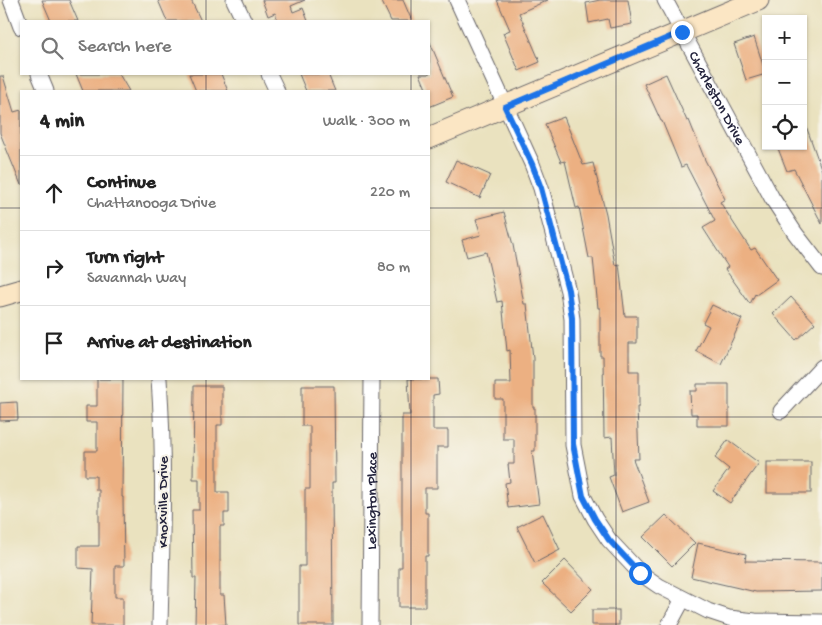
<!DOCTYPE html>
<html lang="en">
<head>
<meta charset="utf-8">
<style>
	body { margin:0; font-family:"Gochi Hand",sans-serif; background:#f6f6f6; color:#222 }
	.controls { position:absolute; right:15px; top:15px; display:grid; overflow:hidden; border-radius:0px; box-shadow:0 1px 4px #0004 }
	.controls button { width:45px; height:45px; display:grid; place-items:center; padding:0; border:0; border-bottom:1px solid #e0e0e0; background:#fff; color:#222; font:25px sans-serif }
	.stop { position:absolute; width:15px; height:15px; margin:-11px; border:4px solid #1a73e8; border-radius:50%; background:#fff }
	.stop.end { background:#1a73e8; border-color:#fff; box-shadow:0 1px 5px #0008 }
	.list { margin:0; padding:0; list-style:none }
	h2 { display:flex; justify-content:space-between; align-items:center; height:65px; margin:0; padding:0 20px; font-size:21px }
	h2 small { font-size:16px; font-weight:400; color:#767676 }
	.list li { display:grid; grid-template-columns:32px 1fr auto; gap:15px; align-items:center; box-sizing:border-box; height:75px; padding:0 20px; border-top:1px solid #e0e0e0 }
	.list b { display:block; font-size:19px; white-space:nowrap }
	.list p { margin:0; font-size:16px; white-space:nowrap; color:#767676 }
	.list em { font-size:16px; font-style:normal; color:#767676 }
	.icon { flex:none; width:28px; height:28px; fill:none; stroke:currentColor; stroke-width:2; stroke-linecap:round; stroke-linejoin:round }
	.map { position:relative; flex:none; width:822px; height:625px; overflow:hidden }
	.search { position:absolute; background:#fff; box-shadow:0 1px 4px #0004; left:20px; top:20px; width:410px; height:55px; display:flex; align-items:center; gap:12px; box-sizing:border-box; padding:0 18px; border-radius:0px; color:#767676; font-size:19px }
	.panel { position:absolute; background:#fff; box-shadow:0 1px 4px #0004; left:20px; top:90px; width:410px; height:290px; border-radius:0px }
	.map>svg:first-child { display:block }
</style>
</head>
<body>
<div class="map">
<svg width="822" height="625" viewBox="0 0 822 625">
	<rect width="100%" height="100%" fill="#f7f3e8"/>
	<filter id="ink" filterUnits="userSpaceOnUse"><feTurbulence type="fractalNoise" baseFrequency=".02" numOctaves="2"/><feDisplacementMap in="SourceGraphic" scale="10" xChannelSelector="R" yChannelSelector="G"/><feConvolveMatrix kernelMatrix="1 2 1 2 8 2 1 2 1" color-interpolation-filters="sRGB"/></filter>
	<filter id="wash" filterUnits="userSpaceOnUse"><feTurbulence type="fractalNoise" baseFrequency=".0096" numOctaves="4" result="noise"/><feDisplacementMap in="SourceGraphic" scale="20" xChannelSelector="R" yChannelSelector="G"/><feGaussianBlur stdDeviation="1.12" result="paint"/><feColorMatrix in="noise" values="0 0 0 0 0 0 0 0 0 0 0 0 0 0 0 0 0 1.4 0 .05"/><feComposite in="paint" operator="in"/></filter>
	<g filter="url(#wash)">
		<rect width="100%" height="100%" fill="#eae2bf"/>
		<g id="blocks">
			<g fill="#ecb082">
				<path d="M 42,0 L 69,0 L 78,21 L 51,21 Z"/>
				<path d="M 158,0 L 191,0 L 201,21 L 167,21 Z"/>
				<path d="M 262,0 L 305,0 L 291,6 L 293,12 L 303,8 L 308,21 L 271,21 L 277,18 L 275,13 L 268,16 Z"/>
				<path d="M 381,0 L 403,0 L 412,21 L 391,21 Z"/>
				<path d="M 497,0 L 548,0 L 519,13 L 540,62 L 519,71 L 503,33 L 510,30 Z"/>
				<path d="M 600,0 L 628,0 L 632,24 L 610,28 L 608,19 L 589,23 L 586,3 Z"/>
				<path d="M 754,37 L 766,74 L 746,80 L 734,44 Z"/>
				<path d="M 429,40 L 453,97 L 429,107 L 429,91 L 427,91 L 420,74 L 429,74 Z"/>
				<path d="M 76,74 L 119,74 L 129,91 L 83,91 Z"/>
				<path d="M 189,74 L 221,74 L 228,91 L 196,91 Z"/>
				<path d="M 299,74 L 328,74 L 335,91 L 306,91 Z"/>
				<path d="M 666,74 L 687,121 L 689,120 L 705,160 L 725,199 L 720,202 L 751,250 L 755,248 L 777,280 L 756,295 L 755,294 L 750,304 L 725,269 L 728,267 L 703,228 L 715,221 L 686,165 L 681,167 L 662,121 L 661,121 L 644,84 Z"/>
				<path d="M 0,76 L 3,76 L 14,112 L 21,110 L 21,185 L 0,133 Z"/>
				<path d="M 564,117 L 583,165 L 593,163 L 606,214 L 615,265 L 619,264 L 625,316 L 637,316 L 637,343 L 629,343 L 629,371 L 639,371 L 639,407 L 637,407 L 639,459 L 633,459 L 649,502 L 622,512 L 609,477 L 614,475 L 612,437 L 604,438 L 603,356 L 600,356 L 600,308 L 598,308 L 593,258 L 589,258 L 579,207 L 576,208 L 565,161 L 561,162 L 545,124 Z"/>
				<path d="M 805,123 L 822,171 L 822,224 L 794,169 L 787,171 L 777,146 L 803,146 L 803,124 Z"/>
				<path d="M 456,160 L 490,175 L 480,198 L 446,182 Z"/>
				<path d="M 504,212 L 513,245 L 524,304 L 527,304 L 533,358 L 533,408 L 535,408 L 535,451 L 532,451 L 539,504 L 508,508 L 505,483 L 510,482 L 508,464 L 514,464 L 514,439 L 503,439 L 503,399 L 495,399 L 495,383 L 511,383 L 510,350 L 507,351 L 502,301 L 497,302 L 486,252 L 467,257 L 462,240 L 481,235 L 476,219 Z"/>
				<path d="M 791,297 L 815,323 L 796,340 L 773,314 Z"/>
				<path d="M 712,305 L 742,319 L 721,364 L 696,351 L 709,326 L 703,323 Z"/>
				<path d="M 97,379 L 123,379 L 122,497 L 123,497 L 124,566 L 115,566 L 115,597 L 123,597 L 123,625 L 91,625 L 93,569 L 78,568 L 78,546 L 99,546 L 99,490 L 96,490 L 96,476 L 85,476 L 85,451 L 97,451 L 97,422 L 86,422 L 86,406 L 97,406 Z"/>
				<path d="M 408,379 L 438,379 L 439,394 L 433,395 L 433,430 L 448,430 L 448,447 L 437,447 L 437,488 L 425,488 L 425,513 L 428,513 L 428,556 L 425,556 L 425,607 L 399,607 L 399,567 L 402,567 L 402,415 L 410,415 Z"/>
				<path d="M 697,384 L 729,384 L 729,426 L 697,426 L 697,414 L 691,414 L 690,391 L 697,391 Z"/>
				<path d="M 194,386 L 222,386 L 222,425 L 217,425 L 217,492 L 229,492 L 229,513 L 224,513 L 224,526 L 220,526 L 220,595 L 224,595 L 226,625 L 195,625 L 196,578 L 193,578 L 192,510 L 199,510 L 199,479 L 193,479 Z"/>
				<path d="M 302,386 L 334,386 L 335,483 L 332,483 L 333,625 L 299,625 L 299,566 L 305,566 L 305,489 L 310,489 L 310,426 L 302,426 Z"/>
				<path d="M 17,402 L 18,420 L 0,421 L 0,403 Z"/>
				<path d="M 728,440 L 759,463 L 730,503 L 713,491 L 729,469 L 715,458 Z"/>
				<rect x="767" y="462" width="44" height="31"/>
				<path d="M 543,514 L 560,550 L 535,563 L 517,527 Z"/>
				<path d="M 666,515 L 695,543 L 672,566 L 643,537 Z"/>
				<path d="M 698,543 L 746,554 L 745,561 L 822,562 L 822,591 L 756,592 L 691,577 Z"/>
				<path d="M 565,560 L 593,589 L 571,611 L 542,583 Z"/>
				<rect x="592" y="610" width="27" height="15"/>
			</g>
		</g>
	</g>
	<g filter="url(#ink)">
		<use href="#blocks" fill-opacity="0" stroke="#686569" stroke-width="1"/>
		<g fill="none" stroke-linecap="round" stroke-linejoin="round">
			<defs>
				<g id="street">
					<path d="M 11,0 L 21,27"/>
					<path d="M 234,0 L 244,21"/>
					<path d="M 457,0 L 532,164 L 541,188 L 568,291 L 572,319 L 573,445 L 583,496 L 595,519 L 609,540 L 640,573 L 659,586 L 708,611 L 729,618 L 755,621 L 822,622"/>
					<path id="s1" d="M 665,0 L 772,198 L 795,233 L 822,268"/>
					<path d="M 39,74 L 46,91"/>
					<path d="M 269,74 L 277,91"/>
					<path d="M 159,379 C 165,461 162,543 160,625"/>
					<path d="M 781,411 L 822,367"/>
					<path id="s2" d="M 370,625 L 372,379"/>
					<path d="M 669,625 L 683,599"/>
				</g>
				<g id="secondary">
					<path d="M 429,138 L 758,0"/>
					<path d="M 0,296 L 21,290"/>
				</g>
			</defs>
			<use href="#street" stroke="#686569" stroke-width="17"/>
			<use href="#secondary" stroke="#686569" stroke-width="23"/>
			<use href="#street" stroke="#fff" stroke-width="15"/>
			<use href="#secondary" stroke="#fbe6c4" stroke-width="21"/>
		</g>
	</g>
	<g fill="none" stroke-linecap="round" stroke-linejoin="round" filter="url(#ink)">
		<path stroke="#1a73e8" stroke-width="6" d="M 640,573 L 609,540 L 595,519 L 583,496 L 573,444 L 572,318 L 568,290 L 541,188 L 532,164 L 505,107 L 682,32"/>
	</g>
	<path fill="none" stroke="#22223b" stroke-width="1" stroke-opacity="0.55" d="M 206,0 L 206,21M 411,0 L 411,21M 616,0 L 616,625M 206,74 L 206,91M 411,74 L 411,91M 0,208 L 21,208M 429,208 L 822,208M 206,379 L 206,625M 411,379 L 411,625M 0,417 L 822,417"/>
	<g text-anchor="middle" stroke-width="4" stroke-linejoin="round" paint-order="stroke">
		<g font-size="15" fill="#22223b" stroke="#f7f3e8">
			<text dy="5" stroke="none"><textPath href="#s1" startOffset="111">Charleston Drive</textPath></text>
			<text transform="translate(162 502) rotate(-90)" y="5">Knoxville Drive</text>
			<text dy="5" stroke="none"><textPath href="#s2" startOffset="124">Lexington Place</textPath></text>
		</g>
	</g>
</svg>
<div class="controls">
<button>+</button>
<button>−</button>
<button><svg class="icon" aria-label="locate" viewBox="0 0 24 24"><circle cx="12" cy="12" r="6"/><path d="M12 2v4M12 18v4M2 12h4M18 12h4"/></svg></button>
</div>
<div class="stop" style="left:640px;top:573px"></div>
<div class="stop end" style="left:682px;top:32px"></div>
<div class="search"><svg class="icon" aria-label="search" viewBox="0 0 24 24"><circle cx="10" cy="10" r="6"/><path d="M15 15l6 6"/></svg>Search here</div>
<section class="panel">
<h2>4 min<small>Walk · 300 m</small></h2>
<ul class="list">
<li><svg class="icon" aria-label="ahead" viewBox="0 0 24 24"><path d="M12 20V5M6 11l6-6 6 6"/></svg><div><b>Continue</b><p>Chattanooga Drive</p></div><em>220 m</em></li>
<li><svg class="icon" aria-label="right" viewBox="0 0 24 24"><path d="M7 20v-9h11M14 6l5 5-5 5"/></svg><div><b>Turn right</b><p>Savannah Way</p></div><em>80 m</em></li>
<li><svg class="icon" aria-label="arrive" viewBox="0 0 24 24"><path d="M6 21V4h12l-3 4 3 4H6"/></svg><div><b>Arrive at destination</b></div></li>
</ul>
</section>
</div>
</body>
</html>
